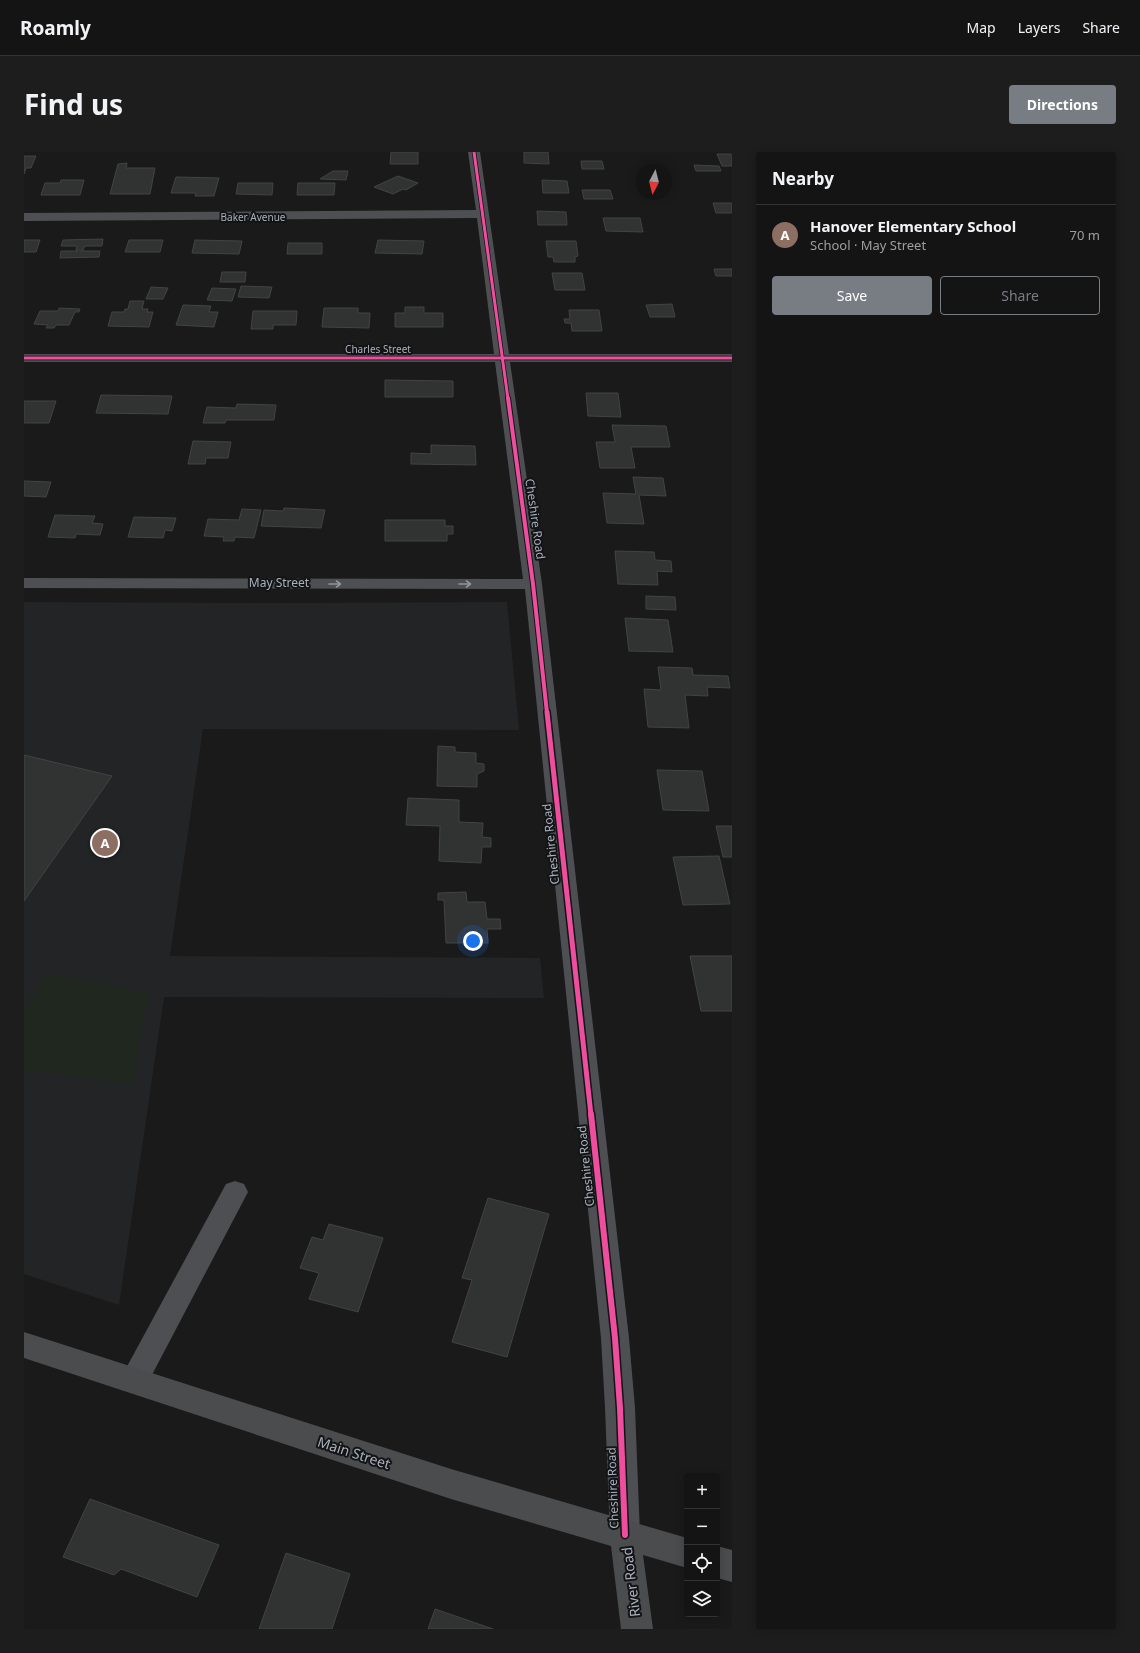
<!DOCTYPE html>
<html lang="en">
<head>
<meta charset="utf-8">
<style>
	body { margin:0; font-family:"Noto Sans",sans-serif; background:#1d1d1d; color:#f1f3f6 }
	.controls { position:absolute; right:12px; bottom:12px; display:grid; overflow:hidden; border-radius:4px; box-shadow:0 2px 10px #0003 }
	.controls button { width:36px; height:36px; display:grid; place-items:center; padding:0; border:0; border-bottom:1px solid #333334; background:#141414; color:#f1f3f6; font:20px sans-serif }
	.compass { position:absolute; left:612px; top:12px; width:36px; height:36px; border-radius:50%; background:#141414; box-shadow:0 2px 10px #0003; rotate:187deg }
	.you { position:absolute; left:449px; top:789px; width:14px; height:14px; margin:-10px; border:3px solid #fff; border-radius:50%; background:#1a73e8; box-shadow:0 0 0 6px #1a73e833 }
	.badge { display:grid; place-items:center; width:26px; height:26px; border-radius:50%; background:#787c83; color:#fff; font-size:13px; font-weight:700 }
	.pin { position:absolute; translate:-50% -50%; border:2px solid #fff; box-shadow:0 1px 4px #0006 }
	.list { margin:0; padding:0; list-style:none }
	h2 { display:flex; justify-content:space-between; align-items:center; height:52px; margin:0; padding:0 16px; font-size:17px }
	h2 small { font-size:13px; font-weight:400; color:#9d9ea0 }
	.list li { display:grid; grid-template-columns:26px 1fr auto; gap:12px; align-items:center; box-sizing:border-box; height:60px; padding:0 16px; border-top:1px solid #333334 }
	.list b { display:block; font-size:15px; white-space:nowrap }
	.list p { margin:0; font-size:13px; white-space:nowrap; color:#9d9ea0 }
	.list em { font-size:13px; font-style:normal; color:#9d9ea0 }
	.actions { display:flex; gap:8px; padding:12px 16px }
	.actions a { flex:1; padding:9px 0; border:1px solid #787c83; border-radius:4px; text-align:center; font-size:14px; color:#787c83 }
	.actions .main { background:#787c83; color:#fff }
	.icon { flex:none; width:22px; height:22px; fill:none; stroke:currentColor; stroke-width:2; stroke-linecap:round; stroke-linejoin:round }
	.map { position:relative; flex:none; width:708px; height:1477px; overflow:hidden; border-radius:4px }
	header { display:flex; align-items:center; gap:24px; box-sizing:border-box; height:56px; padding:0 20px; background:#141414; border-bottom:1px solid #333334 }
	header strong { font-size:19px }
	nav { display:flex; gap:22px; margin-inline-start:auto; font-size:14px }
	.intro { display:flex; align-items:center; justify-content:space-between; box-sizing:border-box; height:96px; padding:0 24px }
	h1 { margin:0; font-size:28px }
	.button { padding:10px 18px; border-radius:4px; background:#787c83; color:#fff; font-size:14px; font-weight:700 }
	main { display:flex; gap:24px; padding:0 24px }
	aside { flex:1; background:#141414; border-radius:4px; box-shadow:0 2px 10px #0003 }
	.map>svg:first-child { display:block }
</style>
</head>
<body>
<header>
<strong>Roamly</strong>
<nav><a>Map</a><a>Layers</a><a>Share</a></nav>
</header>
<div class="intro"><h1>Find us</h1><a class="button">Directions</a></div>
<main>
<div class="map">
<svg width="708" height="1477" viewBox="0 0 708 1477">
	<rect width="100%" height="100%" fill="#1a1a1a"/>
	<path fill="#232426" d="M 0,450 L 253,451 L 483,450 L 495,578 L 179,577 L 146,804 L 516,806 L 520,846 L 140,845 L 95,1153 L 0,1122 Z"/>
	<path fill="#1f271f" d="M 23,822 L 125,841 L 108,932 L 0,917 L 0,854 L 4,855 Z"/>
	<g fill="#313232" stroke="#424346">
		<path d="M 367,0 L 394,0 L 394,12 L 366,12 Z"/>
		<path d="M 500,0 L 524,0 L 525,12 L 500,11 Z"/>
		<path d="M 693,2 L 708,2 L 708,14 L 698,14 Z"/>
		<path d="M 0,4 L 12,4 L 7,16 L 2,16 L 0,22 Z"/>
		<path d="M 557,9 L 578,9 L 580,17 L 558,17 Z"/>
		<path d="M 103,11 L 102,16 L 131,16 L 126,42 L 86,42 L 94,12 Z"/>
		<path d="M 670,13 L 695,14 L 697,19 L 672,19 Z"/>
		<path d="M 309,19 L 324,19 L 322,28 L 296,27 Z"/>
		<path d="M 374,24 L 394,31 L 382,38 L 379,37 L 369,42 L 350,35 Z"/>
		<path d="M 152,25 L 195,26 L 190,44 L 171,44 L 172,41 L 147,41 Z"/>
		<path d="M 37,28 L 60,28 L 56,43 L 17,43 L 21,31 L 36,31 Z"/>
		<path d="M 518,28 L 543,29 L 545,41 L 519,41 Z"/>
		<path d="M 214,31 L 249,31 L 248,43 L 212,42 Z"/>
		<path d="M 274,31 L 311,31 L 310,43 L 273,43 Z"/>
		<path d="M 558,38 L 586,38 L 589,47 L 560,47 Z"/>
		<path d="M 689,51 L 708,51 L 708,61 L 692,61 Z"/>
		<path d="M 513,59 L 542,60 L 543,73 L 514,73 Z"/>
		<path d="M 579,66 L 616,66 L 619,80 L 582,79 Z"/>
		<path d="M 79,87 L 78,94 L 61,94 L 59,98 L 57,99 L 76,99 L 75,105 L 36,106 L 37,99 L 54,99 L 52,98 L 53,94 L 37,94 L 39,88 Z"/>
		<path d="M 0,88 L 16,88 L 12,100 L 0,100 Z"/>
		<path d="M 105,88 L 139,88 L 136,100 L 101,100 Z"/>
		<path d="M 171,88 L 218,89 L 215,102 L 168,101 Z"/>
		<path d="M 354,88 L 400,89 L 398,102 L 351,101 Z"/>
		<path d="M 522,89 L 552,89 L 554,104 L 551,105 L 551,110 L 530,110 L 529,105 L 524,105 Z"/>
		<path d="M 264,91 L 298,91 L 298,102 L 263,102 Z"/>
		<path d="M 690,117 L 708,117 L 708,124 L 692,124 Z"/>
		<path d="M 198,120 L 222,120 L 221,130 L 196,130 Z"/>
		<path d="M 528,121 L 558,121 L 561,138 L 531,138 Z"/>
		<path d="M 217,134 L 248,135 L 245,146 L 214,145 Z"/>
		<path d="M 127,135 L 144,136 L 139,147 L 122,147 Z"/>
		<path d="M 188,136 L 212,137 L 208,149 L 183,148 Z"/>
		<path d="M 106,149 L 120,149 L 118,157 L 124,157 L 123,160 L 129,160 L 125,175 L 84,174 L 88,160 L 100,160 L 101,157 L 104,157 Z"/>
		<path d="M 648,152 L 651,165 L 626,165 L 622,153 Z"/>
		<path d="M 159,153 L 187,154 L 185,160 L 194,160 L 190,175 L 152,173 Z"/>
		<path d="M 381,155 L 400,155 L 400,161 L 419,161 L 419,175 L 371,175 L 371,161 L 381,161 Z"/>
		<path d="M 35,156 L 56,157 L 55,160 L 51,160 L 45,173 L 32,173 L 30,176 L 22,176 L 24,173 L 10,172 L 16,159 L 34,159 Z"/>
		<path d="M 300,156 L 334,156 L 334,161 L 346,161 L 345,176 L 298,175 Z"/>
		<path d="M 545,158 L 575,158 L 578,179 L 548,179 L 547,171 L 541,171 L 540,167 L 546,167 Z"/>
		<path d="M 229,159 L 273,159 L 272,173 L 249,173 L 249,177 L 227,177 Z"/>
		<path d="M 361,228 L 429,229 L 429,245 L 361,245 Z"/>
		<path d="M 562,241 L 594,241 L 597,265 L 564,264 Z"/>
		<path d="M 77,243 L 148,244 L 144,262 L 72,261 Z"/>
		<path d="M 0,249 L 32,249 L 25,271 L 0,271 Z"/>
		<path d="M 213,252 L 252,253 L 250,268 L 202,268 L 201,271 L 179,271 L 183,255 L 212,256 Z"/>
		<path d="M 588,273 L 642,274 L 646,295 L 607,295 L 611,316 L 576,316 L 572,290 L 591,290 Z"/>
		<path d="M 169,289 L 207,290 L 204,306 L 182,306 L 181,312 L 164,312 Z"/>
		<path d="M 407,293 L 451,294 L 452,313 L 387,312 L 387,301 L 407,302 Z"/>
		<path d="M 609,325 L 639,326 L 642,344 L 615,343 L 620,372 L 583,371 L 579,341 L 612,342 Z"/>
		<path d="M 0,329 L 27,330 L 22,345 L 0,344 Z"/>
		<path d="M 260,356 L 301,358 L 297,376 L 237,374 L 240,358 L 259,359 Z"/>
		<path d="M 218,357 L 237,358 L 230,386 L 211,385 L 210,389 L 199,389 L 200,385 L 180,384 L 184,367 L 215,368 Z"/>
		<path d="M 31,363 L 71,364 L 68,371 L 79,372 L 76,383 L 52,382 L 51,386 L 24,385 Z"/>
		<path d="M 110,365 L 152,366 L 148,379 L 141,378 L 139,386 L 104,385 Z"/>
		<path d="M 361,368 L 421,368 L 421,374 L 429,374 L 429,382 L 423,382 L 423,389 L 361,389 Z"/>
		<path d="M 591,399 L 630,400 L 631,408 L 647,409 L 648,420 L 633,419 L 634,433 L 594,432 Z"/>
		<path d="M 622,444 L 651,445 L 652,458 L 622,457 Z"/>
		<path d="M 601,466 L 644,468 L 649,500 L 605,499 Z"/>
		<path d="M 634,515 L 668,516 L 669,523 L 704,524 L 706,536 L 683,535 L 684,544 L 661,543 L 665,576 L 624,575 L 620,537 L 637,538 Z"/>
		<path d="M 414,594 L 431,595 L 431,600 L 452,601 L 452,611 L 460,612 L 460,619 L 453,622 L 453,635 L 413,634 Z"/>
		<path d="M 0,603 L 88,624 L 0,749 Z"/>
		<path d="M 633,618 L 678,619 L 685,659 L 639,658 Z"/>
		<path d="M 384,646 L 435,648 L 435,670 L 459,671 L 458,685 L 467,686 L 467,695 L 458,695 L 457,711 L 415,709 L 416,674 L 382,673 Z"/>
		<path d="M 692,674 L 708,674 L 708,705 L 699,705 Z"/>
		<path d="M 695,704 L 706,752 L 659,753 L 649,705 Z"/>
		<path d="M 442,740 L 443,750 L 461,750 L 463,767 L 476,767 L 477,777 L 463,777 L 464,791 L 422,791 L 420,748 L 414,748 L 414,741 Z"/>
		<path d="M 666,804 L 708,804 L 708,859 L 677,859 Z"/>
		<path d="M 464,1046 L 525,1062 L 483,1205 L 428,1190 L 448,1128 L 438,1126 Z"/>
		<path d="M 305,1072 L 359,1086 L 334,1160 L 285,1147 L 295,1121 L 276,1116 L 288,1085 L 299,1088 Z"/>
		<path d="M 66,1347 L 195,1393 L 173,1445 L 97,1417 L 90,1423 L 39,1405 Z"/>
		<path d="M 262,1401 L 326,1422 L 308,1477 L 235,1477 Z"/>
		<path d="M 411,1457 L 469,1477 L 404,1477 Z"/>
	</g>
	<g fill="none" stroke-linecap="round" stroke-linejoin="round">
		<g fill="#4d4f53" fill-rule="evenodd">
			<path d="M 444,0 L 456,0 L 485,202 L 708,202 L 708,210 L 486,210 L 518,432 L 605,1186 L 611,1256 L 616,1383 L 612,1394 L 601,1398 L 590,1394 L 586,1383 L 581,1256 L 577,1186 L 501,437 L 0,436 L 0,426 L 499,427 L 471,210 L 0,210 L 0,202 L 470,202 L 453,66 L 0,69 L 0,61 L 452,58 Z"/>
			<path d="M 211,1029 L 220,1032 L 224,1040 L 120,1238 L 110,1242 L 100,1238 L 96,1229 L 100,1220 L 202,1032 Z"/>
		</g>
		<g fill="#4b4c4e" fill-rule="evenodd">
			<path d="M 0,1180 L 427,1317 L 663,1386 L 663,1416 L 619,1403 L 629,1477 L 597,1477 L 587,1394 L 427,1347 L 0,1206 Z"/>
			<path d="M 693,1394 L 708,1398 L 708,1430 L 693,1426 Z"/>
		</g>
		<defs>
			<g id="cycleway-far3">
				<path d="M 450,0 L 484,247"/>
				<path d="M 0,206 L 708,206"/>
			</g>
			<path id="cycleway-far2" d="M 484,246 L 509,432 L 523,561"/>
			<path id="cycleway-far1" d="M 523,560 L 567,963"/>
			<path id="cycleway" d="M 567,962 L 591,1186 L 596,1256 L 601,1383"/>
		</defs>
		<use href="#cycleway-far3" stroke="#131416" stroke-width="4.5"/>
		<use href="#cycleway-far2" stroke="#131416" stroke-width="6"/>
		<use href="#cycleway-far1" stroke="#131416" stroke-width="8"/>
		<use href="#cycleway" stroke="#131416" stroke-width="9"/>
		<use href="#cycleway-far3" stroke="#ef4d9e" stroke-width="3"/>
		<use href="#cycleway-far2" stroke="#ef4d9e" stroke-width="4"/>
		<use href="#cycleway-far1" stroke="#ef4d9e" stroke-width="5"/>
		<use href="#cycleway" stroke="#ef4d9e" stroke-width="6"/>
	</g>
	<defs><path id="oneway-shaft" d="M-6 0H5M1.5-3L5.5 0L1.5 3" fill="none" stroke-width="1.6" stroke-linecap="round" stroke-linejoin="round"/></defs>
	<g stroke="#8e949c">
		<use href="#oneway-shaft" transform="translate(311 432)"/>
		<use href="#oneway-shaft" transform="translate(441 432)"/>
	</g>
	<g text-anchor="middle" stroke-width="4" stroke-linejoin="round" paint-order="stroke">
		<g font-size="10" fill="#aab1bb" stroke="#131416">
			<text x="229" y="69">Baker Avenue</text>
			<text x="354" y="201">Charles Street</text>
		</g>
		<g font-size="12" fill="#aab1bb" stroke="#131416">
			<text transform="translate(511 367) rotate(82)" y="4">Cheshire Road</text>
			<text x="255" y="435">May Street</text>
			<text transform="translate(527 692) rotate(-96)" y="4">Cheshire Road</text>
			<text transform="translate(562 1014) rotate(-96)" y="4">Cheshire Road</text>
			<text transform="translate(589 1336) rotate(-92)" y="4">Cheshire Road</text>
		</g>
		<g font-size="14" fill="#aab1bb" stroke="#131416">
			<text transform="translate(330 1301) rotate(18)" y="5">Main Street</text>
			<text transform="translate(607 1430) rotate(-97)" y="5">River Road</text>
		</g>
	</g>
</svg>
<div class="controls">
<button>+</button>
<button>−</button>
<button><svg class="icon" aria-label="locate" viewBox="0 0 24 24"><circle cx="12" cy="12" r="6"/><path d="M12 2v4M12 18v4M2 12h4M18 12h4"/></svg></button>
<button><svg class="icon" aria-label="layers" viewBox="0 0 24 24"><path d="M12 4l9 5-9 5-9-5zM3 14l9 5 9-5"/></svg></button>
</div>
<svg class="compass" viewBox="-18 -18 36 36"><path d="M0-13l5 13h-10z" fill="#e53935"/><path d="M0 13l5-13h-10z" fill="#9d9ea0"/></svg>
<div class="you"></div>
<div class="pin badge" style="left:81px;top:691px;background:#8d6e63">A</div>
</div>
<aside>
<h2>Nearby<small></small></h2>
<ul class="list">
<li><span class="badge" style="background:#8d6e63">A</span><div><b>Hanover Elementary School</b><p>School · May Street</p></div><em>70 m</em></li>
</ul>
<div class="actions"><a class="main">Save</a><a>Share</a></div>
</aside>
</main>
</body>
</html>
